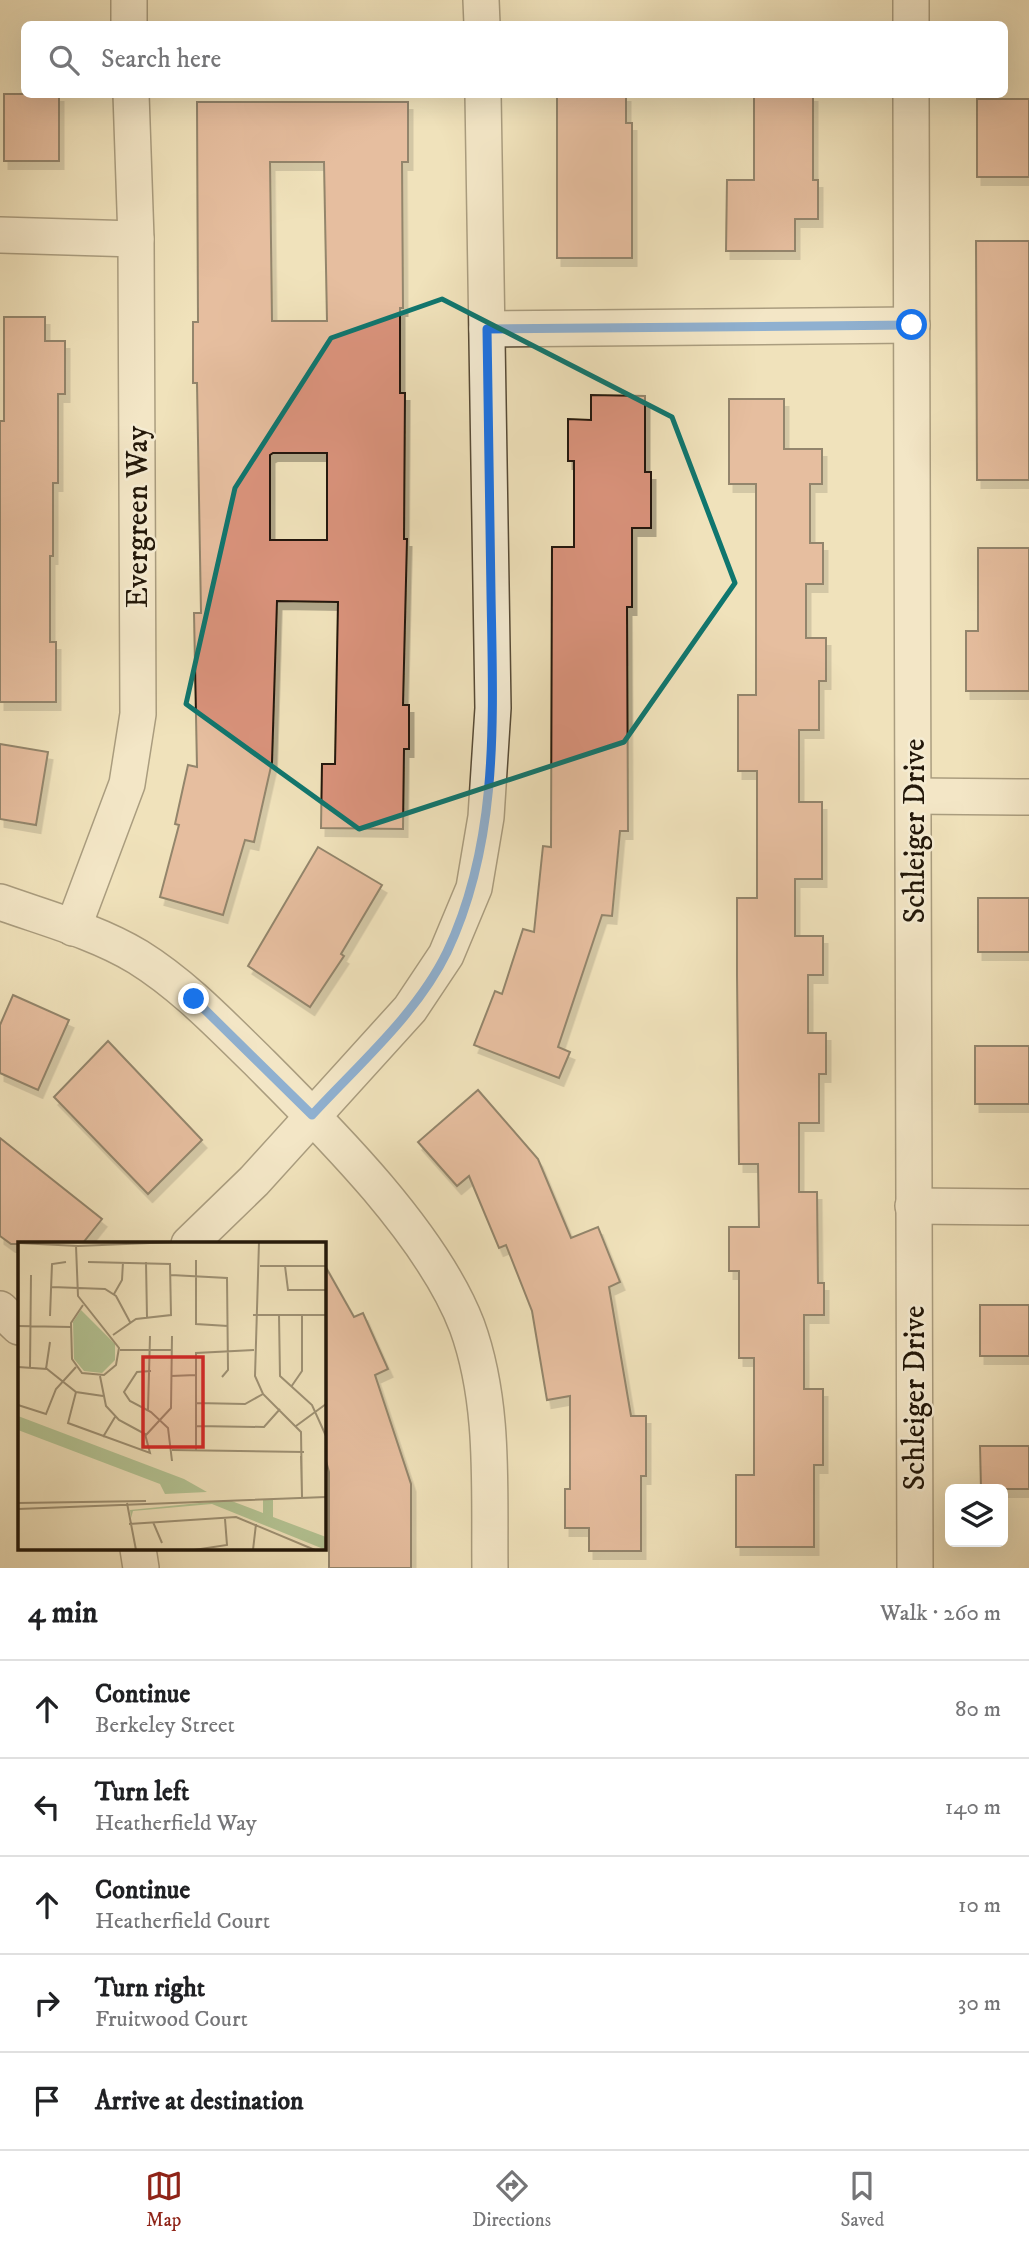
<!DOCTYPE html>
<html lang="en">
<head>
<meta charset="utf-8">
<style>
	body { margin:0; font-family:"IM FELL DW Pica",serif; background:#f6f6f6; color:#202124 }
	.controls { position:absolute; right:21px; bottom:21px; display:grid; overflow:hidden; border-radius:10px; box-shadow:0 7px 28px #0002 }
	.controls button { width:63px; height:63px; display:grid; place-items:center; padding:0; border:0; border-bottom:2px solid #e0e0e0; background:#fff; color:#202124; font:35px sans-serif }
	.stop { position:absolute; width:21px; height:21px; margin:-16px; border:5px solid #1a73e8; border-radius:50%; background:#fff }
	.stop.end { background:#1a73e8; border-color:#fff; box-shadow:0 2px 7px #0008 }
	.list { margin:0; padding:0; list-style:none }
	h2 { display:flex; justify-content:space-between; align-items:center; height:91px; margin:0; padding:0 28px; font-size:30px }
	h2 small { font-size:23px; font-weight:400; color:#757577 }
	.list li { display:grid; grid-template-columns:46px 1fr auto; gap:21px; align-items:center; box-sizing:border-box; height:98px; padding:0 28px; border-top:2px solid #e0e0e0 }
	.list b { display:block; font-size:26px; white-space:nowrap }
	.list p { margin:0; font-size:23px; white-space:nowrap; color:#757577 }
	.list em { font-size:23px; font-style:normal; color:#757577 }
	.icon { flex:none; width:38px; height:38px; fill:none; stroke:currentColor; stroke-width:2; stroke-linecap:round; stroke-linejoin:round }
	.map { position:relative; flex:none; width:1029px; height:1568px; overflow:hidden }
	.search { position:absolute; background:#fff; box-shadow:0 7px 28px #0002; left:21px; right:21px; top:21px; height:77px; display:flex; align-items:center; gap:18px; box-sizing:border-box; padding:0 24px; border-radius:10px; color:#757577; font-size:26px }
	.sheet { height:581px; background:#fff }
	nav { display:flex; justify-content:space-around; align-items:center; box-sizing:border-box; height:98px; border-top:2px solid #e0e0e0; background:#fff; font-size:19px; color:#757577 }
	nav a { display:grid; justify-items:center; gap:4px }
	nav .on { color:#8f2418 }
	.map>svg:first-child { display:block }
</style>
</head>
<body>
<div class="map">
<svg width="1029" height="1568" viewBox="0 0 1029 1568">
	<defs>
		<filter id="shadow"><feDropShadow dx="4.5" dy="8" stdDeviation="0" flood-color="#0004"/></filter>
	</defs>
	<rect width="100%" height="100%" fill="#f0e2bb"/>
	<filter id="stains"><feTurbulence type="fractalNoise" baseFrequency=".00286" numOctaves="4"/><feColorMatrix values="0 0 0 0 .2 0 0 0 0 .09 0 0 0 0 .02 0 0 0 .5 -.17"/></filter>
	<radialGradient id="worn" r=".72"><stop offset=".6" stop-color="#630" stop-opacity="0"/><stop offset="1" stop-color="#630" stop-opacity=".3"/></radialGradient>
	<g fill="#da937c" stroke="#221709" stroke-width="2" fill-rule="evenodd" filter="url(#shadow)">
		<rect x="4" y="94" width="55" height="67"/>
		<path d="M 557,94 L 626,94 L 626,123 L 632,123 L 632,258 L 557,258 Z"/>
		<path d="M 754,94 L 813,94 L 813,180 L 818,180 L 818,219 L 795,219 L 795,251 L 726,251 L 727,180 L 754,180 Z"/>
		<rect x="977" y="99" width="52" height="78"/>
		<path d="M 197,102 L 408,102 L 408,162 L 402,162 L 403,308 L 400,308 L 400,393 L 405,393 L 404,539 L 407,539 L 403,705 L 409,705 L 409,749 L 404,749 L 403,829 L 321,828 L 322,764 L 335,764 L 338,602 L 277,601 L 272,762 L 254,842 L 245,840 L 223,915 L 160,897 L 179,825 L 175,824 L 188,765 L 197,767 L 194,613 L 201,613 L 197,383 L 193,383 L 193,322 L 198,322 ZM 270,162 L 324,162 L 327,321 L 272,321 ZM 273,453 L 327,453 L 327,540 L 270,540 L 270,455 Z"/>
		<path d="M 976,241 L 1029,241 L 1029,480 L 977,480 Z"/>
		<path d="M 4,317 L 45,317 L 45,341 L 65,341 L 65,394 L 58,394 L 58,483 L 53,483 L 53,556 L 50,556 L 50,642 L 56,642 L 56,702 L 0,702 L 0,421 L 4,421 Z"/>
		<path d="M 591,395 L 645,396 L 645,472 L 651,472 L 651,528 L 632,528 L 632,607 L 627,607 L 628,831 L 620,831 L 612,916 L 602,915 L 558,1047 L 570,1052 L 559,1078 L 474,1045 L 495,991 L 502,994 L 523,929 L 534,932 L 543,846 L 551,847 L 552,547 L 574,547 L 574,461 L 568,461 L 568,419 L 591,420 Z"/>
		<path d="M 729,399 L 784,399 L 784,449 L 822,449 L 822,484 L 810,484 L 810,543 L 823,543 L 823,584 L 806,584 L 806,638 L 826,638 L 826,681 L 819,681 L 819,730 L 799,730 L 799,802 L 822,802 L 822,879 L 795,879 L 795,936 L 823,936 L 823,975 L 808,975 L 808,1033 L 826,1033 L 826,1074 L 819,1074 L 819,1123 L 799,1123 L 799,1192 L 817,1192 L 818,1283 L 824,1283 L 824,1315 L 804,1315 L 804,1389 L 823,1389 L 823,1465 L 814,1465 L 814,1547 L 736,1547 L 736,1475 L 754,1475 L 754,1358 L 739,1358 L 739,1271 L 729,1271 L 729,1227 L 759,1227 L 758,1164 L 739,1164 L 737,975 L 737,898 L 757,898 L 757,771 L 738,771 L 738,695 L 756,695 L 756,484 L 729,484 Z"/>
		<path d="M 978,548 L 1029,548 L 1029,691 L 966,691 L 966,631 L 978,631 Z"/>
		<path d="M 0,744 L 48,752 L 36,825 L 0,819 Z"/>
		<path d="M 318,847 L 382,885 L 341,954 L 344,956 L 310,1007 L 248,966 Z"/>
		<rect x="978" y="898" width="51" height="54"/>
		<path d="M 13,995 L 69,1020 L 38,1090 L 0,1073 L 0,1025 Z"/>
		<path d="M 108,1041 L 202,1140 L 148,1194 L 54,1097 Z"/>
		<rect x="975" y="1046" width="54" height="58"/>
		<path d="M 478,1090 L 538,1159 L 571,1238 L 598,1227 L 620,1282 L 609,1287 L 631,1416 L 646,1416 L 646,1476 L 641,1476 L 641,1551 L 589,1551 L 589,1528 L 565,1528 L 565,1489 L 570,1489 L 570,1396 L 547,1400 L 532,1311 L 506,1245 L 499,1248 L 469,1176 L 457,1186 L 418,1142 Z"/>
		<path d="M 0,1138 L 102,1219 L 82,1244 L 11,1244 L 0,1236 Z"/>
		<path d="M 324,1264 L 354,1317 L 363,1313 L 388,1369 L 375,1375 L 411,1484 L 411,1568 L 329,1568 L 329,1472 L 324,1454 Z"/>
		<rect x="980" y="1305" width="49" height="51"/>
		<path d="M 980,1446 L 1029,1446 L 1029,1489 L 981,1489 Z"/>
	</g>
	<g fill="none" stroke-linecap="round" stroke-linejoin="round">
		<defs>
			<g id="minor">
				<path d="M 129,0 L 129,24"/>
				<path d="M 481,0 L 482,24"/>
				<path d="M 911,24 L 911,0"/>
				<path d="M 911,94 L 915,1568"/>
				<path d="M 0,235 L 136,239"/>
				<path d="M 487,329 L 912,325"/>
				<path d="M 914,796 L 1029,797"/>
				<path d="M 0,902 C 45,918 97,932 138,957 C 183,985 220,1024 258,1061 C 328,1131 432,1234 467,1326 C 495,1403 489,1488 490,1568"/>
				<path d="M 73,928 L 127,784 L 138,714 L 136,239 L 131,94"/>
				<path d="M 913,1206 L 1029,1207"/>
				<path d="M 189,1244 L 254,1181 L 410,1009 L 446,955 L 474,888 L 486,817 L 493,708 L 483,94"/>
				<path d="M 0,1309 L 19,1327"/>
				<path d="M 138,1549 L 141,1568"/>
			</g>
		</defs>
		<use href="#minor" stroke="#564a36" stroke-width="38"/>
		<use href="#minor" stroke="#f5ecd3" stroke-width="35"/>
	</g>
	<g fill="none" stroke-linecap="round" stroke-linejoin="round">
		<path stroke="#1a73e8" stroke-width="9" d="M 194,999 L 312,1115 C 358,1065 417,1014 447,952 C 500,840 493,715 491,594 C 490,506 489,418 487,329 L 912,325"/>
	</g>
	<path d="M0 0H1029V1568H0ZM 442,299 L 672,417 L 735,583 L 624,742 L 359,829 L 186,704 L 235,488 L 331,338 Z" fill="#f0e2bb" fill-opacity=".55" fill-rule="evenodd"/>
	<path fill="none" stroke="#0f766e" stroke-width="5" stroke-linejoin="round" d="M 442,299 L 672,417 L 735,583 L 624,742 L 359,829 L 186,704 L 235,488 L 331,338 Z"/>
	<g text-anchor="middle" stroke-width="5" stroke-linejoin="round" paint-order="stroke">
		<g font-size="30" fill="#221709" stroke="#f5ecd3">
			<text transform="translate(137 517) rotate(-90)" y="10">Evergreen Way</text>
			<text transform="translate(914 831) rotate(-90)" y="10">Schleiger Drive</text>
			<text transform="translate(914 1398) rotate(-90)" y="10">Schleiger Drive</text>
		</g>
	</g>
	<g transform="translate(18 1242)">
		<rect width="308" height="308" fill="#f0e2bb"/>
		<path d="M 63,68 L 97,102 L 97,118 L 84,131 L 66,129 L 56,117 L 55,80 ZM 0,174 L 166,237 L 189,250 L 147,252 L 142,242 L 0,188 ZM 245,257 L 255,257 L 255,275 L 308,295 L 308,308 L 194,262 L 115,269 L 113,276 L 112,268 L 211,258 L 245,271 Z" fill="#b4c494"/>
		<path fill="none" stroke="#9e9174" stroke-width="2" d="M 26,0 L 129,0M 241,0 L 237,134 L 245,152 L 283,190 L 284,255M 0,1 L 60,4 L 156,0M 58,4 L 60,54 L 101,106 L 98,123 L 86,133 L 64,131 L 54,117 L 53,81 L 65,63M 178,18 L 178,82 L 210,84M 70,20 L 152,22 L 153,73 L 118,77 L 95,93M 128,20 L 129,75M 242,24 L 308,24M 267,24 L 270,48 L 308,48M 153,33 L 209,36 L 210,128 L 204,135M 34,45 L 87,47 L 98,54 L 112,80M 96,52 L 104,38 L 105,20M 235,73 L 308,73M 261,73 L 262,134 L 294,163 L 308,194M 32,74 L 34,22 L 48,20M 0,84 L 53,85M 102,108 L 153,108M 0,125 L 29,127 L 58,150 L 85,154M 12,125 L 13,33M 28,127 L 32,100M 133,129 L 119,130 L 106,150 L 112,159 L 133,170 L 150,186 L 154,219M 153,134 L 178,133M 273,145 L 284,129 L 284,73M 58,150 L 50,181 L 132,211 L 127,192 L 101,178 L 88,164 L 82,134M 178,161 L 227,162 L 245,152M 0,163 L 28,172 L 38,147 L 58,125M 130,168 L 132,94M 178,184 L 246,185 L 262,167M 278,184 L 308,162M 128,193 L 153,166 L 154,94M 85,195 L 97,175M 154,208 L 286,210M 178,208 L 178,111 L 236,108M 283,214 L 284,254M 0,261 L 128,259M 109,261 L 118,308M 0,267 L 308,255M 135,280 L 144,301M 111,282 L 218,275 L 297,308M 176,308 L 209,303 L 207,277M 235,308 L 238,282"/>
		<path fill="#d62828" fill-opacity="0.15" stroke="#d62828" stroke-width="3.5" d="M 125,115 L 185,115 L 185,205 L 125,205 Z"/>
		<rect width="308" height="308" fill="none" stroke="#221709" stroke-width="3.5"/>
	</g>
	<rect width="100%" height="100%" filter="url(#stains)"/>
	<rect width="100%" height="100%" fill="url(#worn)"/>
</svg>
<div class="controls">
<button><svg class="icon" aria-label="layers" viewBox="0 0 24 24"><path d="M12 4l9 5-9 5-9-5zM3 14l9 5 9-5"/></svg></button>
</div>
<div class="stop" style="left:912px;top:325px"></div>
<div class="stop end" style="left:194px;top:999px"></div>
<div class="search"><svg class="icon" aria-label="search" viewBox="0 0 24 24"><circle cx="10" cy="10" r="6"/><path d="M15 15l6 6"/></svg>Search here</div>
</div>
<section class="sheet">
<h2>4 min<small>Walk · 260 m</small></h2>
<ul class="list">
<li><svg class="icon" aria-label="ahead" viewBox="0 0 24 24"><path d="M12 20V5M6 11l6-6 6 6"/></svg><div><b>Continue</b><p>Berkeley Street</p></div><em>80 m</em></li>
<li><svg class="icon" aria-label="left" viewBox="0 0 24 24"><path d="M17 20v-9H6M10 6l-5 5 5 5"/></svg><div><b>Turn left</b><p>Heatherfield Way</p></div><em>140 m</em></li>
<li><svg class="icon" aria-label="ahead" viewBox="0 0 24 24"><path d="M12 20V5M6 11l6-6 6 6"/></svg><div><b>Continue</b><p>Heatherfield Court</p></div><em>10 m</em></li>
<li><svg class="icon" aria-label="right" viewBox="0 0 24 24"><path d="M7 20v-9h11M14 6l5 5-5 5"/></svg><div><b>Turn right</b><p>Fruitwood Court</p></div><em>30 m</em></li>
<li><svg class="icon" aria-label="arrive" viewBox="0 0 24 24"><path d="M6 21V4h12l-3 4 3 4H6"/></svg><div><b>Arrive at destination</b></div></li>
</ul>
</section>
<nav>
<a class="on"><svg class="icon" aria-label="map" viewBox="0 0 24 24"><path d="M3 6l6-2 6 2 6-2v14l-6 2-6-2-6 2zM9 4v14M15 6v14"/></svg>Map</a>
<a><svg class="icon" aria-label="directions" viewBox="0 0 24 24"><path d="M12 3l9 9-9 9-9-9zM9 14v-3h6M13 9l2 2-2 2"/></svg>Directions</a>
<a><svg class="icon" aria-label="saved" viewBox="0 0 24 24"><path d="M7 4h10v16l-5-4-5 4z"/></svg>Saved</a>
</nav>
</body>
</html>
